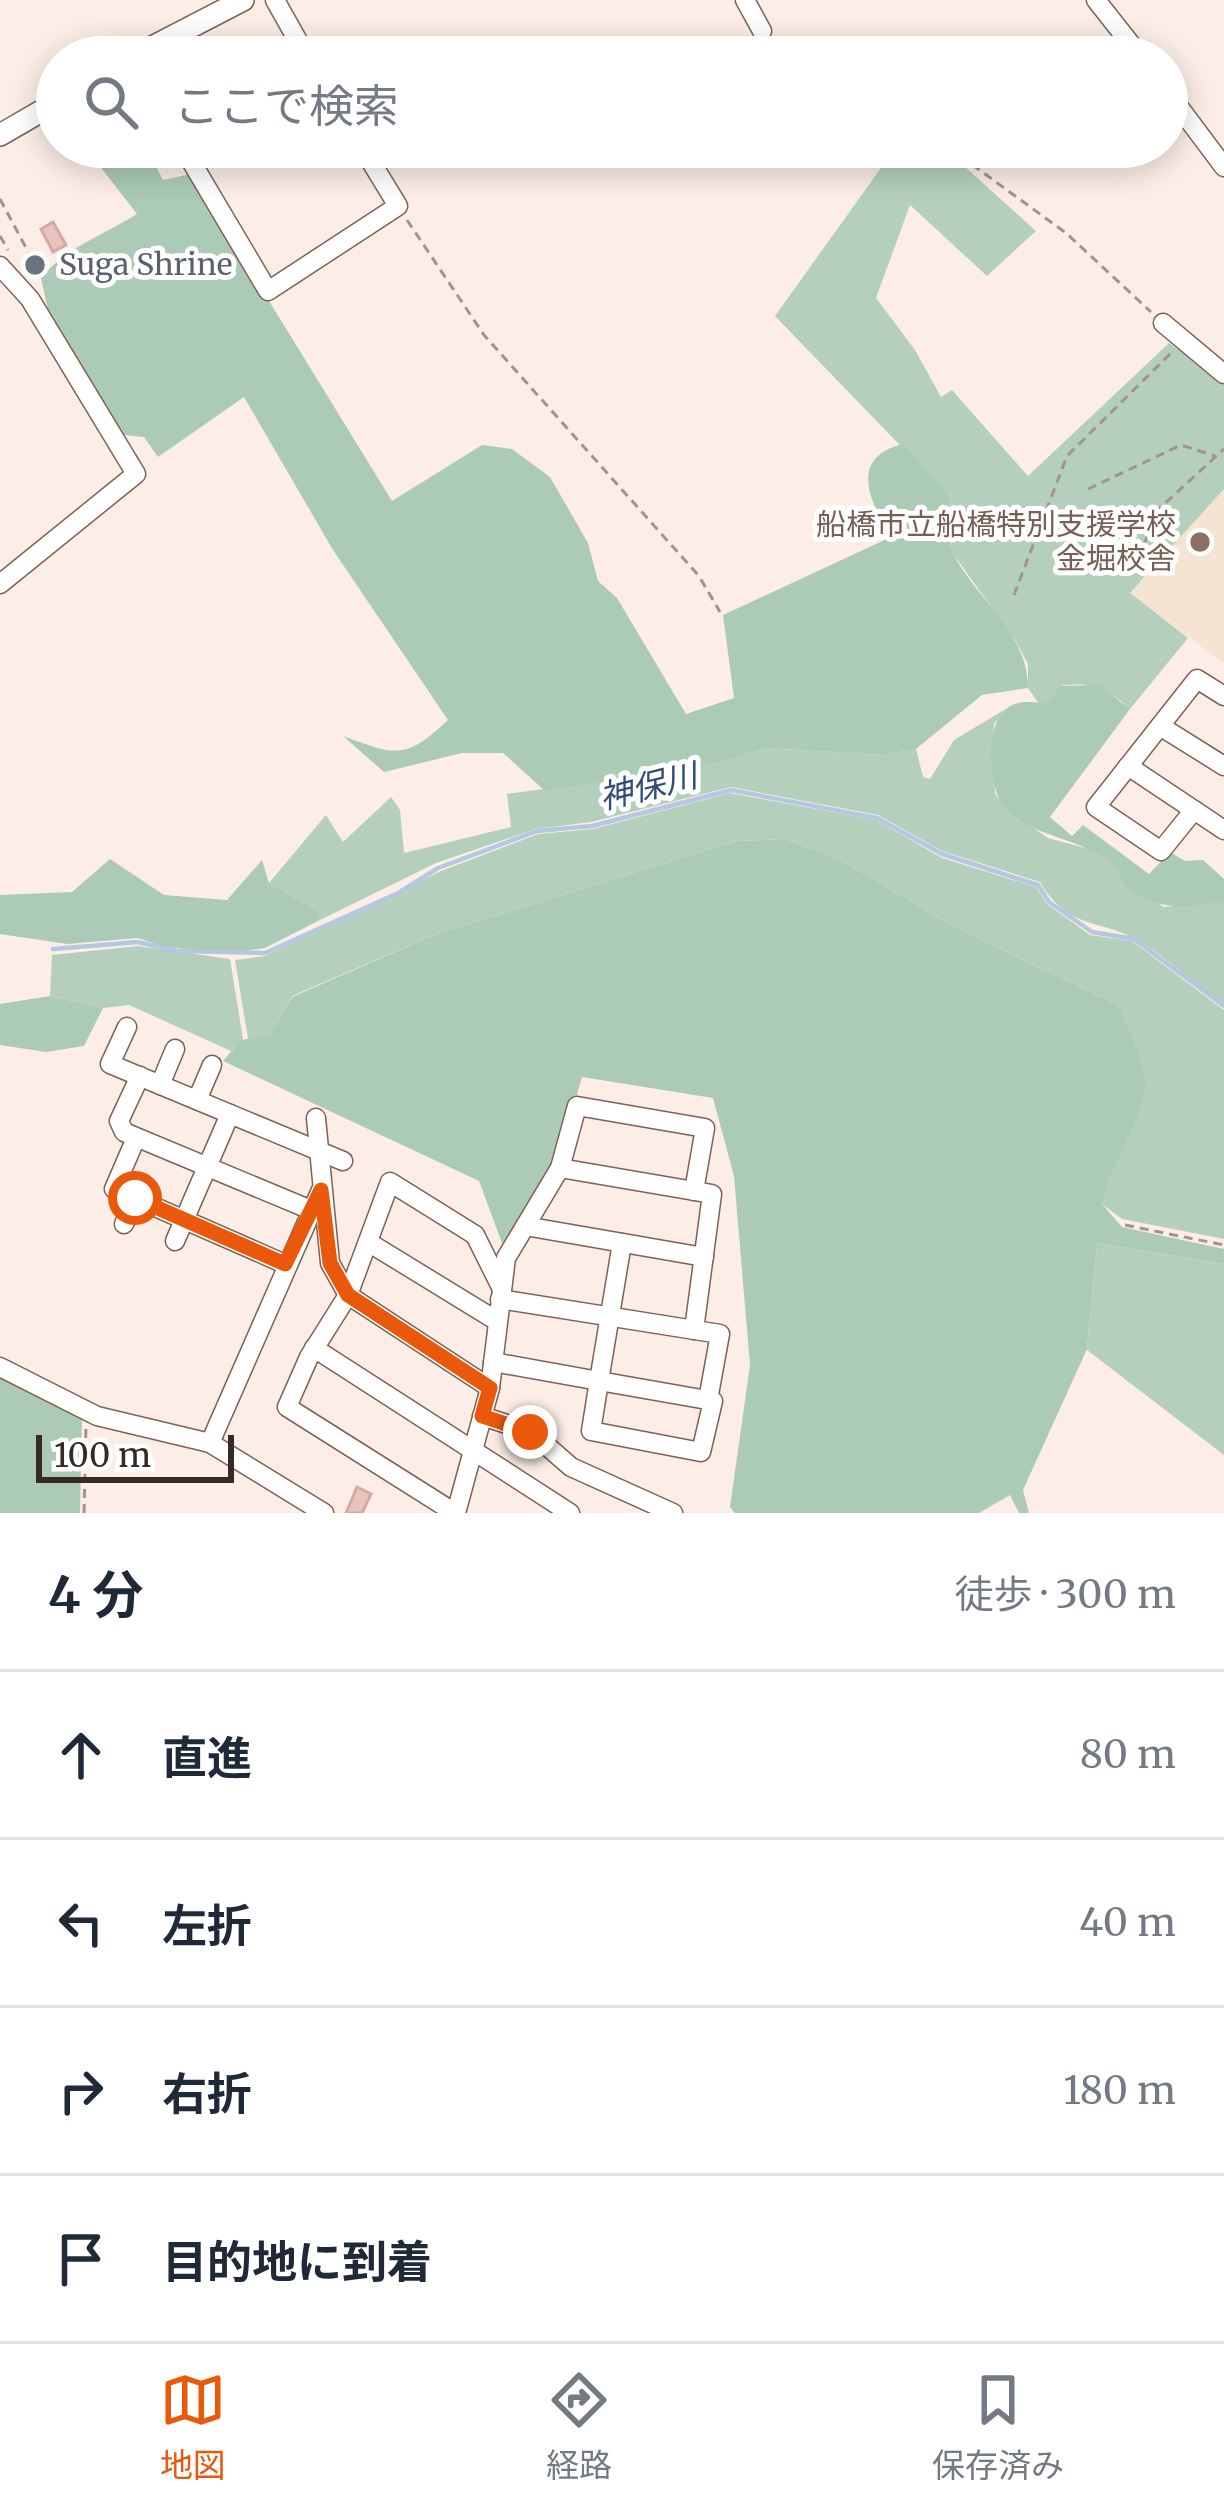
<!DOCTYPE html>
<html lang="ja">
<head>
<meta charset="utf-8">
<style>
	body { margin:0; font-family:Merriweather,"Noto Sans JP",serif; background:#f6f6f7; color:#1f2937 }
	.scale { position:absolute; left:36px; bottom:30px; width:198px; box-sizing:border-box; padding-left:12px; border:6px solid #372924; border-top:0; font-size:33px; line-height:42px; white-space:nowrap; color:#372924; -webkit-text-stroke:9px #fff; paint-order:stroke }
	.stop { position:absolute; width:36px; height:36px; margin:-27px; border:9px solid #ea580c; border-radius:50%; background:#fff }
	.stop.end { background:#ea580c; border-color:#fff; box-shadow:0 3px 12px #0008 }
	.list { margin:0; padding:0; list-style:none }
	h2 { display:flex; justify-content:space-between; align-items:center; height:156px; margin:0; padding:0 48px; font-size:51px }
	h2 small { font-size:39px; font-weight:400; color:#747a83 }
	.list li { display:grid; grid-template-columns:78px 1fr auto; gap:36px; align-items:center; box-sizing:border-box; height:168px; padding:0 48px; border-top:3px solid #e0e1e3 }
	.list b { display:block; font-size:45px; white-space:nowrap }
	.list em { font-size:39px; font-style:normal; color:#747a83 }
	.icon { flex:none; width:66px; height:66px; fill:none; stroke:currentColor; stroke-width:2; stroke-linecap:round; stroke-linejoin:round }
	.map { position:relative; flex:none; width:1224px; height:1513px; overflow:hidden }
	.search { position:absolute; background:#fff; box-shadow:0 6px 30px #0003; left:36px; right:36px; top:36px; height:132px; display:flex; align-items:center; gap:30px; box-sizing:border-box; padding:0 42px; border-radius:66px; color:#747a83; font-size:45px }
	.sheet { height:828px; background:#fff }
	nav { display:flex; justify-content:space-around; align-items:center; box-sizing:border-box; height:168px; border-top:3px solid #e0e1e3; background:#fff; font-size:33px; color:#747a83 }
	nav a { display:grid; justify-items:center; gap:6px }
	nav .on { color:#ea580c }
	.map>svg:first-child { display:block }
</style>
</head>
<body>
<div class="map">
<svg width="1224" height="1513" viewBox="0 0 1224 1513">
	<rect width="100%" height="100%" fill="#fceee7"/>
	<path fill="#f6e4d3" d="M 1224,489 L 1224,663 L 1130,594 Z"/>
	<g fill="#b4d0bd">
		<path d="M 896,147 L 945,149 L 1036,231 L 987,276 L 910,205 L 876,298 L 915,350 L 941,397 L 952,390 L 1028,476 L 1169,343 L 1224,381 L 1224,489 L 1130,593 L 1188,638 L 1130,709 C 1108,688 1089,681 1060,686 L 1049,702 L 1039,704 L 1028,688 L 1028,664 L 1015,640 L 951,551 L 950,497 L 775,316 Z"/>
		<path d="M 1004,710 L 994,724 L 993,742 L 995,793 L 1004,807 L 1048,838 L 1104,853 L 1163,907 L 1224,901 L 1224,1003 C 1193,985 1168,957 1137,940 C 1099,918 1069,931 1040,882 L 942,851 L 878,815 L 731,787 L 591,822 L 536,829 L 436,863 L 318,921 L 320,912 L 269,883 L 326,815 L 343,842 L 391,797 L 400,810 L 404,853 L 511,827 L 507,794 L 701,768 L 767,748 L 882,755 L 916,749 L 923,777 L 930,779 L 954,740 Z"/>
		<path d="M 730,793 L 876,820 L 942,858 L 1036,887 L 1047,904 L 1090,935 L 1132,941 L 1224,1010 L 1224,1239 L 1122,1219 L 1102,1204 L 1106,1175 L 1136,1118 L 1119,1006 L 949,924 L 839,859 L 785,839 L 737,841 L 434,935 L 292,996 L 270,1036 L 248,1039 L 235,960 L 265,956 L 441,871 L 538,834 L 593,829 Z"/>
		<path d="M 138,946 L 230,959 L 243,1039 L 231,1051 L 129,1005 L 103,1008 L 50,996 L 52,955 Z"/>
		<path d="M 1097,1243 L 1224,1264 L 1224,1455 L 1087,1350 Z"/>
	</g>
	<g fill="#abcbb6">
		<path d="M 85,147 L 146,147 L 163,180 L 191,174 L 392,501 L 482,445 L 512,449 L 550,477 L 588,543 L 598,581 L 617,598 L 686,714 L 734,698 L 723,615 L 891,537 C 872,505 846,458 903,444 L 950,497 C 950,514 946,540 954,555 C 978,601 1028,633 1028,688 L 982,695 L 916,749 L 882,755 L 767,748 L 701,768 L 544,790 L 503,753 L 462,753 L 384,772 L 343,736 C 397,756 405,760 448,720 L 333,550 L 244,397 L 158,457 L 144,437 L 123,435 L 48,310 L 41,278 C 65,248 103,235 137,214 Z"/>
		<path d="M 1099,685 L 1130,709 L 1050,817 L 1072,836 L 1083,825 L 1149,874 L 1170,852 L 1185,861 L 1203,860 L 1224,879 L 1224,901 C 1184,908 1157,912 1124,885 C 1113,838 1038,845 1004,807 C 988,788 985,724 1006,709 C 1022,697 1034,705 1049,702 L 1059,686 Z"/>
		<path d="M 785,839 L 839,859 L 949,924 L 1119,1006 C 1127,1029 1142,1055 1145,1078 C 1150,1109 1108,1166 1102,1204 L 1122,1227 L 1224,1249 L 1224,1264 L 1097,1243 L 1087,1349 L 1023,1490 L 1029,1513 L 1019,1513 L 1010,1495 L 979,1513 L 735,1513 L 730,1507 L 750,1365 L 734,1176 L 713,1098 L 582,1077 L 554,1173 L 505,1251 L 479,1181 L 223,1061 L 241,1040 L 270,1035 L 292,997 L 434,935 L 737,841 Z"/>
		<path d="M 110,859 L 164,895 L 227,900 L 262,860 L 269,883 L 320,912 L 318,921 L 265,948 L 226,953 L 165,947 L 138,938 L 67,944 L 0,934 L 0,895 L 72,892 Z"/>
		<path d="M 50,996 L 103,1008 L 84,1046 L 46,1052 L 0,1045 L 0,1004 Z"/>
		<path d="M 0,1370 L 82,1419 L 80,1513 L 0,1513 Z"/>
	</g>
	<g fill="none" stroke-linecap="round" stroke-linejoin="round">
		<path stroke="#b5c7e3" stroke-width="4.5" d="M 53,949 L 138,942 L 177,951 L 265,953 L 398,893 L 438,868 L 537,831 L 592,826 L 731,790 L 877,818 L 942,854 L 1038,885 L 1049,902 L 1092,932 L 1134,939 L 1224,1006"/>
	</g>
	<g fill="#eac3be" stroke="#d1aba6" stroke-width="3">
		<path d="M 53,222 L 66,245 L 53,252 L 41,229 Z"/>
		<path d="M 357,1487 L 371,1494 L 362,1513 L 346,1513 Z"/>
	</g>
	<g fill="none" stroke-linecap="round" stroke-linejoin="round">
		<defs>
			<g id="minor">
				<path d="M 275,0 L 307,57"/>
				<path d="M 745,0 L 762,31"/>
				<path d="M 1096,0 L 1141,57"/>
				<path d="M 1167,91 L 1224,167"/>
				<path d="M 188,156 L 268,291 L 398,206 L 362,147"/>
				<path d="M 0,266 L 30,299 L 136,474 L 0,584"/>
				<path d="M 1163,323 L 1224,374"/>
				<path d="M 1160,726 L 1224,766"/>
				<path d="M 1128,766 L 1224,830"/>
				<path d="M 1194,810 L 1161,851 L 1096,807 L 1197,679 L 1224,696"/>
				<path d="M 127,1027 L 110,1064 L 343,1161"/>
				<path d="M 140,1076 L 119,1121 L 124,1132 L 311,1210"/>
				<path d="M 160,1085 L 175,1049"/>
				<path d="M 197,1100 L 212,1065"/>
				<path d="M 316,1118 L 330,1263 L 348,1295 L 490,1388"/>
				<path d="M 136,1138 L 114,1189 L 285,1264"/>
				<path d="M 560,1168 L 712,1194 L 694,1330"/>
				<path d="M 124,1224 L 135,1198"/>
				<path d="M 525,1226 L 704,1257"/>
				<path d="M 175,1241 L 230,1114"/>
				<path d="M 368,1242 L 497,1321"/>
				<path d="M 500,1299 L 720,1334 L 708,1400"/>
				<path d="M 314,1348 L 570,1513"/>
				<path d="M 493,1362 L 599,1381 L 591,1431 L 701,1452 L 713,1401 L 599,1381 L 622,1243"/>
				<path d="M 0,1367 L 97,1416 L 210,1443 L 324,1513"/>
				<path d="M 482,1416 L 531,1432 L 571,1467 L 673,1513"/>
				<path d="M 210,1443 L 321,1190"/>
				<path d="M 455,1513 L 287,1407 L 309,1357 L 348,1295 L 390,1182 L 475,1235 L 501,1287"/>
				<path d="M 456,1513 L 490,1388 L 506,1258 L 560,1168 L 577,1106 L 705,1128 L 694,1191"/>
			</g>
			<g id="major">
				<path d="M 133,57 L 243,0"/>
				<path d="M 0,135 L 57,102"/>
			</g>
		</defs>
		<use href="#minor" stroke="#7f6153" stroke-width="21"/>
		<use href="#major" stroke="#7f6153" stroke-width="24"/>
		<g stroke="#a2948d" stroke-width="3" stroke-dasharray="9 6" stroke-linecap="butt">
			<path d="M 770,43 L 780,57"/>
			<path d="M 948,147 L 1066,233 L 1151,312"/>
			<path d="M 0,199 L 32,259"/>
			<path d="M 407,220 L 484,335 L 699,576 L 720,612"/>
			<path d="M 0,236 L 8,250"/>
			<path d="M 1088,489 L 1181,445 L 1215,456"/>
			<path d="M 1145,542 L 1160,508 L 1224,449"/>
			<path d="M 1014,595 L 1067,456 L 1173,351"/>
			<path d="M 1125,1225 L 1224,1245"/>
			<path d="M 84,1513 L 86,1425"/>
		</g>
		<use href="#minor" stroke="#fff" stroke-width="18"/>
		<use href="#major" stroke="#fff" stroke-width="21"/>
	</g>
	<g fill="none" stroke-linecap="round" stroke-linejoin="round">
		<path stroke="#ea580c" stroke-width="15" d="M 135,1198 L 285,1264 L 321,1190 L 330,1263 L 348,1295 L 490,1388 L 482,1416 L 530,1432"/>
	</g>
	<circle fill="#6b7280" stroke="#fff" stroke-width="4.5" cx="35" cy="265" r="12"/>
	<circle fill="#8d6e63" stroke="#fff" stroke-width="4.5" cx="1200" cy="542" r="12"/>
	<g text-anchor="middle" stroke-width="10" stroke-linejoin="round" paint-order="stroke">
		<g font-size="30" fill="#5b616d" stroke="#fff" text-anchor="start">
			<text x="59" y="275">Suga Shrine</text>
		</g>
		<g font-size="30" fill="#785e54" stroke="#fff" text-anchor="end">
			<text x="1176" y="535">船橋市立船橋特別支援学校<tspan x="1176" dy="34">金堀校舎</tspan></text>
		</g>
		<g font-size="33" font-style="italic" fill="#324c74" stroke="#fff">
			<text transform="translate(648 786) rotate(-14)" y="12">神保川</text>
		</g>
	</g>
</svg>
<div class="scale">100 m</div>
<div class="stop" style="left:135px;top:1198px"></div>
<div class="stop end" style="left:530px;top:1432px"></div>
<div class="search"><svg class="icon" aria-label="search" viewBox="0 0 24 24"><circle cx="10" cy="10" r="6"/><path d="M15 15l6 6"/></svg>ここで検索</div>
</div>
<section class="sheet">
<h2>4 分<small>徒歩 · 300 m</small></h2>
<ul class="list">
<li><svg class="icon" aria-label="ahead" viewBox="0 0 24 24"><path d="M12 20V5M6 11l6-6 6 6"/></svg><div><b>直進</b></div><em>80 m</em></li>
<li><svg class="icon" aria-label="left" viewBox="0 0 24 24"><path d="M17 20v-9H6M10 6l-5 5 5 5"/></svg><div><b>左折</b></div><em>40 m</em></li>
<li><svg class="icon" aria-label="right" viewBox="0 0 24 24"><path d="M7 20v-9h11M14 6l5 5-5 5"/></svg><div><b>右折</b></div><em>180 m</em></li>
<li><svg class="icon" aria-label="arrive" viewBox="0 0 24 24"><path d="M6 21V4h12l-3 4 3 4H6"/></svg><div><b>目的地に到着</b></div></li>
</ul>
</section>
<nav>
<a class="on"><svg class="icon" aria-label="map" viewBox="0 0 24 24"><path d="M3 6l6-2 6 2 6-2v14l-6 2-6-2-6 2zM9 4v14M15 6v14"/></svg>地図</a>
<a><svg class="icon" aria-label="directions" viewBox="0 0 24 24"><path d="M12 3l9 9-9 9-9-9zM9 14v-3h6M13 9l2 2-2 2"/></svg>経路</a>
<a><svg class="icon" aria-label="saved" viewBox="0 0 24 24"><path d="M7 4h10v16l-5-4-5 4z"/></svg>保存済み</a>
</nav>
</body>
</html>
